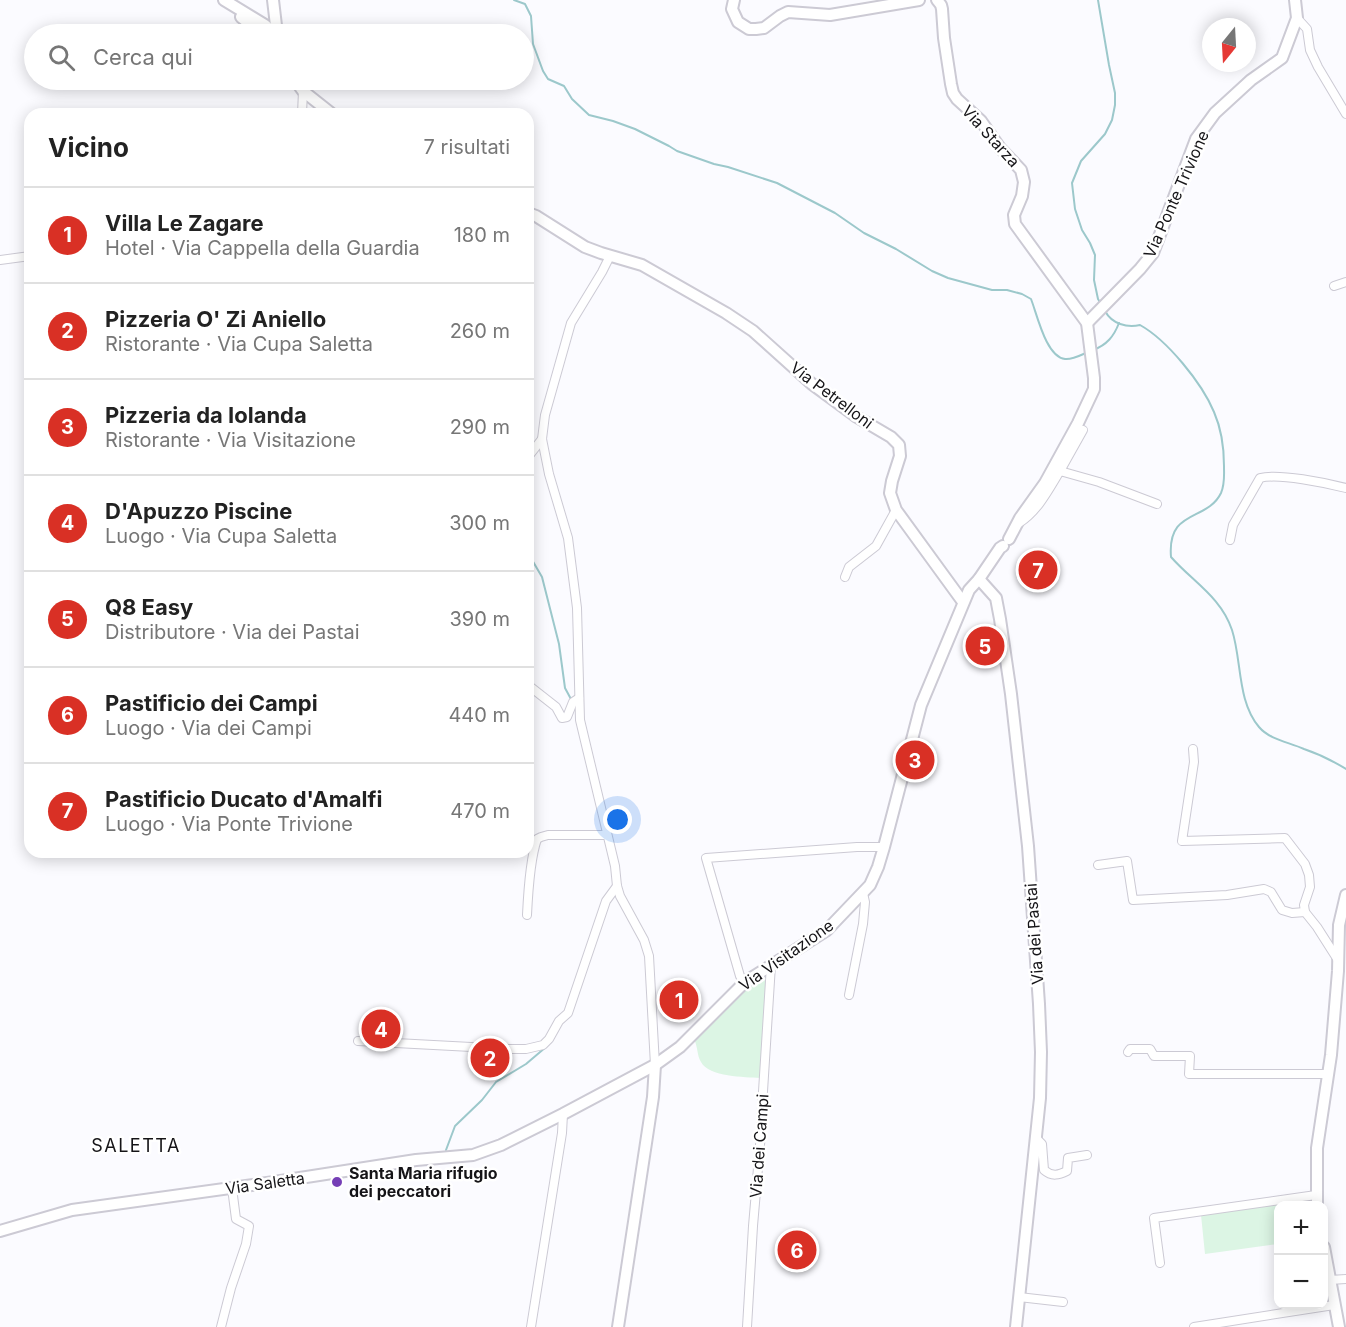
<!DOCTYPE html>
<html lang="it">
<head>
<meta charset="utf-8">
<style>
	body { margin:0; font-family:Inter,sans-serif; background:#f2f2f2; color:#222 }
	.controls { position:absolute; right:18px; bottom:18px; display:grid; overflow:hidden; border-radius:12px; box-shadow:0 3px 15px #0003 }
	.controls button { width:54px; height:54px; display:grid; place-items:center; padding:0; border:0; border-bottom:2px solid #e0e0e0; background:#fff; color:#222; font:30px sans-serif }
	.compass { position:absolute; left:1202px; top:18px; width:54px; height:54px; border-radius:50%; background:#fff; box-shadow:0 3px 15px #0003; rotate:198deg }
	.you { position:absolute; left:618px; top:820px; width:21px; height:21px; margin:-15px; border:4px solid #fff; border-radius:50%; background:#1a73e8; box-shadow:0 0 0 9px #1a73e833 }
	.badge { display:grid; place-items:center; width:39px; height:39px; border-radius:50%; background:#d93025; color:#fff; font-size:20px; font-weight:700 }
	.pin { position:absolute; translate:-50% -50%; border:3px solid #fff; box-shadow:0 2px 6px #0006 }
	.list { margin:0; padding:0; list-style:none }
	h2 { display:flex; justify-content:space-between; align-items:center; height:78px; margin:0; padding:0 24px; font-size:26px }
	h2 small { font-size:20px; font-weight:400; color:#767676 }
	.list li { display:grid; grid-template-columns:39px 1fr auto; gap:18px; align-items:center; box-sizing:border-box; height:96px; padding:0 24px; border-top:2px solid #e0e0e0 }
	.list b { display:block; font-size:22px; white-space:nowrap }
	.list p { margin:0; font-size:20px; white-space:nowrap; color:#767676 }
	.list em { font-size:20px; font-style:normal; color:#767676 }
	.icon { flex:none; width:33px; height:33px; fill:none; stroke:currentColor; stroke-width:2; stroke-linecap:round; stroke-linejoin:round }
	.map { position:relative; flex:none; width:1346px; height:1327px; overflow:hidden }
	.search { position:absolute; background:#fff; box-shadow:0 3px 15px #0003; left:24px; top:24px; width:510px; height:66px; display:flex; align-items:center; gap:15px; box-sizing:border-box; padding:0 21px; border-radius:33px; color:#767676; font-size:22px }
	.panel { position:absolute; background:#fff; box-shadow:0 3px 15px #0003; left:24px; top:108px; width:510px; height:750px; border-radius:18px }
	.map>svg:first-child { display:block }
</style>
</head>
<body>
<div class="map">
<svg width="1346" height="1327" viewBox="0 0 1346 1327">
	<rect width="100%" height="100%" fill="#fbfbff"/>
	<g fill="#dcf5e4">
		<path d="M 767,972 L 760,1078 C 745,1077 709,1077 701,1062 C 697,1056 698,1047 694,1039 L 728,1001 Z"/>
		<path d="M 1303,1200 L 1309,1200 L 1313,1203 L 1313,1205 L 1278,1206 L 1278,1244 L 1205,1254 L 1201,1215 Z"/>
	</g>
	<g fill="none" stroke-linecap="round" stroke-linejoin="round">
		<g stroke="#9cc8cb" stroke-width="2">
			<path d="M 514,0 L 525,4 L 531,16 L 533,44 L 543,71 L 548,79 L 564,86 L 572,99 L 589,115 L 613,121 L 635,129 L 669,146 L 677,151 L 714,164 L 728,167 L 777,183 L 835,213 L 864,233 L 896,249 L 932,271 L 948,278 L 992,290 L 1007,290 L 1022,294 L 1031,299 C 1037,314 1046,357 1065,359 C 1072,360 1081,355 1088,352"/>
			<path d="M 1098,0 L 1109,65 L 1115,93 L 1115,105 L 1112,120 L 1105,134 L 1081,161 L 1072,183 L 1075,209 L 1082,230 L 1090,243 L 1095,255 L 1094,280 L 1098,299 L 1101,304"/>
			<path d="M 1105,311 C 1112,324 1127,328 1140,325 C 1167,340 1202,383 1214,412 C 1221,428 1224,448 1224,466 C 1224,476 1225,484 1221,493 C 1207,522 1167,508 1171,557 C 1193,582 1221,597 1232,630 C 1242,661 1237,701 1259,727 C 1270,740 1289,742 1304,749 C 1319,754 1333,761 1346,769"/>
			<path d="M 1093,350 C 1107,345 1114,336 1119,323"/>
			<path d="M 528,553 L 542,577 L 559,644 L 565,688 L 572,701"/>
			<path d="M 446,1150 L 455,1126 L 482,1100 L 496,1082 L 526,1064 L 546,1047"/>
		</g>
		<defs>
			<g id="street">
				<path d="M 1297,18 L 1307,29 L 1310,50 L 1318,67 L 1346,114"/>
				<path d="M 302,114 L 303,91"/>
				<path d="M 610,256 L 602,272 L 571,323 L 545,415 L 542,439 L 549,474 L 568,538 L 577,608 L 580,720 L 615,866 L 617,886 L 620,896 L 644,940 L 649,956 L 655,1065"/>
				<path d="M 0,260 L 30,256"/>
				<path d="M 1334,286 L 1346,282"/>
				<path d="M 528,457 L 542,439"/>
				<path d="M 1060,471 L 1083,430"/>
				<path d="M 1019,523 C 1038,511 1049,489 1060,471 L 1099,482 L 1157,504"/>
				<path d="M 1230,540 L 1233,525 L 1260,478 C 1279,473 1326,483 1346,488"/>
				<path d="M 845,577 L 849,567 L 876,546 L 896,510"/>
				<path d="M 528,685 L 556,707 L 562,718 L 567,717 L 573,702 L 579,698"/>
				<path d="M 1193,749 L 1194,762 L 1182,841 L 1285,838 L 1305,864 L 1309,875 L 1310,887 L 1304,905 L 1305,912 L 1317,927 L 1338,960"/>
				<path d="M 1098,865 L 1127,861 L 1133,900 L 1227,895 L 1264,889 L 1271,892 L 1282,910 L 1292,913 L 1305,912"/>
				<path d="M 527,915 C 528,894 530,859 537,839 L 541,837 L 548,835 L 607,835"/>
				<path d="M 745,982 L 740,976 L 706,858 L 857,847 L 884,847"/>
				<path d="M 849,995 L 863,924 L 865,902 L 863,893"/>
				<path d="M 358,1041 L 509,1049 L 526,1049 L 543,1045 L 549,1039 L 559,1021 L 568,1013 L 606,901 L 617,886"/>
				<path d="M 1128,1052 L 1130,1049 L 1150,1049 L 1154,1056 L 1190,1056 L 1189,1074 L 1327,1074"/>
				<path d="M 1036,1138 L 1042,1144 L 1044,1170 C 1052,1177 1059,1175 1067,1171 L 1068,1158 L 1087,1155"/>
				<path d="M 1160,1263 L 1154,1218 L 1316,1195"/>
				<path d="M 1330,1280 L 1346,1279"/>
				<path d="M 1019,1297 L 1063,1302"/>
				<path d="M 221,1327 L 231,1288 L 246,1244 L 249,1226 L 236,1219 L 232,1188"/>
				<path d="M 531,1327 L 562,1133 L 563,1114"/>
				<path d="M 747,1327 L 753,1226 L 761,1133 L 761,1123 L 771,965"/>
				<path d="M 1194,1327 L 1334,1305"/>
			</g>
			<g id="secondary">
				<path d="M 224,0 L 265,25 L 275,34"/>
				<path d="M 273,0 L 277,34"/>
				<path d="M 734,0 L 732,9 L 738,22 L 749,29 L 756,29 L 764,28 L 780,16 L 788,12 L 830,15 L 919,0"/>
				<path d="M 937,0 L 941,5 L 942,9 L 944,38 L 951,84 L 953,93 L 957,99 L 981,121 L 1000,148 L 1021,170 L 1024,182 L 1022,196 L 1014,215 L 1015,224 L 1087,323 L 1094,378 L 1094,389 L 1078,423 L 1045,483 L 1020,518 L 1009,539"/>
				<path d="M 241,17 L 262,34"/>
				<path d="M 295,80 L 303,91 L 332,114"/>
				<path d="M 528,213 L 536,216 L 585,247 L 601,253 L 642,265 L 726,313 L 753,331 L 812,384 L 857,417 L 891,437 L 899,445 L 900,456 L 892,481 L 890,493 L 896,510 L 963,602"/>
				<path d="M 1087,323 L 1140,269 L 1153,253 L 1196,139 L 1215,113 L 1251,80 L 1282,58 L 1297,18 L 1295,0"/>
				<path d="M 979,579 L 996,598 L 1000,619 L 1011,694 L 1028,846 L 1039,1004 L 1041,1052 L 1040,1098 L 1016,1327"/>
				<path d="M 1317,1206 L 1317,1148 L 1331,1055 L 1338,971 L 1339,925 L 1346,895"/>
				<path d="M 0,1231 L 72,1210 L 274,1182 L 416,1160 L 473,1155 L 501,1145 L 563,1114 L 655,1065 L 680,1047 L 745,982 L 827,930 L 870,885 L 878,867 L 884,847 L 921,705 L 969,590 L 979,579 L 1000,548 L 1003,546"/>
				<path d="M 1324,1247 L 1339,1327"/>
				<path d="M 618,1327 L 653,1097 L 655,1065"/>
			</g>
		</defs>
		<use href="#street" stroke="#cccad4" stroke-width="10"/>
		<use href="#secondary" stroke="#cccad4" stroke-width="14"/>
		<use href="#street" stroke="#fff" stroke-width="8"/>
		<use href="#secondary" stroke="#fff" stroke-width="10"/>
	</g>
	<circle fill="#763fb6" stroke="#fff" stroke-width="2" cx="337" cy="1182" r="6"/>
	<g text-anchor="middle" stroke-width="5" stroke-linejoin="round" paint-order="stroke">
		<g font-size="16" fill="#151417" stroke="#fff">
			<text transform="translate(991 136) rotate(48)" y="6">Via Starza</text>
			<text transform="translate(1176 194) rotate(-66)" y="6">Via Ponte Trivione</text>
			<text transform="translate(832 395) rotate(37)" y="6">Via Petrelloni</text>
			<text transform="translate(1034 934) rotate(-94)" y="6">Via dei Pastai</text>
			<text transform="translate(786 955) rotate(-35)" y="6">Via Visitazione</text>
			<text transform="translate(759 1146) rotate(-86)" y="6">Via dei Campi</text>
			<text transform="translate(265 1183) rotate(-8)" y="6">Via Saletta</text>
		</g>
		<g font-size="16" font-weight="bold" fill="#151417" stroke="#fff" text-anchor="start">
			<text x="349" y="1179">Santa Maria rifugio<tspan x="349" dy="18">dei peccatori</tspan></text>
		</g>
		<g font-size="18" letter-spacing="1.5" fill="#151417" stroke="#fff">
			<text x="136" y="1152">SALETTA</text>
		</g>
	</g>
</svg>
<div class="controls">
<button>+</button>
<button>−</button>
</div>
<svg class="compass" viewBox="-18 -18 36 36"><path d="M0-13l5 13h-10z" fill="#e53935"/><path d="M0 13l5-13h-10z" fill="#767676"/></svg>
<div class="you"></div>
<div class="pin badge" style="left:679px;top:1000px">1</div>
<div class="pin badge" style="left:490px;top:1058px">2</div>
<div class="pin badge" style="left:915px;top:760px">3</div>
<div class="pin badge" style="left:381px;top:1029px">4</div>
<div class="pin badge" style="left:985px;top:646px">5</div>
<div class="pin badge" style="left:797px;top:1250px">6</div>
<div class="pin badge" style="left:1038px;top:570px">7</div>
<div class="search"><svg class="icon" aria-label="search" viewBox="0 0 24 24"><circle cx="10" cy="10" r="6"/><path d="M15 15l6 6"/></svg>Cerca qui</div>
<section class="panel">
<h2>Vicino<small>7 risultati</small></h2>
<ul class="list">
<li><span class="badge">1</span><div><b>Villa Le Zagare</b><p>Hotel · Via Cappella della Guardia</p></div><em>180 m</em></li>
<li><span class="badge">2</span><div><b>Pizzeria O' Zi Aniello</b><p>Ristorante · Via Cupa Saletta</p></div><em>260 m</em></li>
<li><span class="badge">3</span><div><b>Pizzeria da Iolanda</b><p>Ristorante · Via Visitazione</p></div><em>290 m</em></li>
<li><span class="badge">4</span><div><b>D'Apuzzo Piscine</b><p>Luogo · Via Cupa Saletta</p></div><em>300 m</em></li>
<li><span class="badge">5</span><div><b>Q8 Easy</b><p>Distributore · Via dei Pastai</p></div><em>390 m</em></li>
<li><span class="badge">6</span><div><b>Pastificio dei Campi</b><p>Luogo · Via dei Campi</p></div><em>440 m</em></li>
<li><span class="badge">7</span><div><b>Pastificio Ducato d'Amalfi</b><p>Luogo · Via Ponte Trivione</p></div><em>470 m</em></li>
</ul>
</section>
</div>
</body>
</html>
